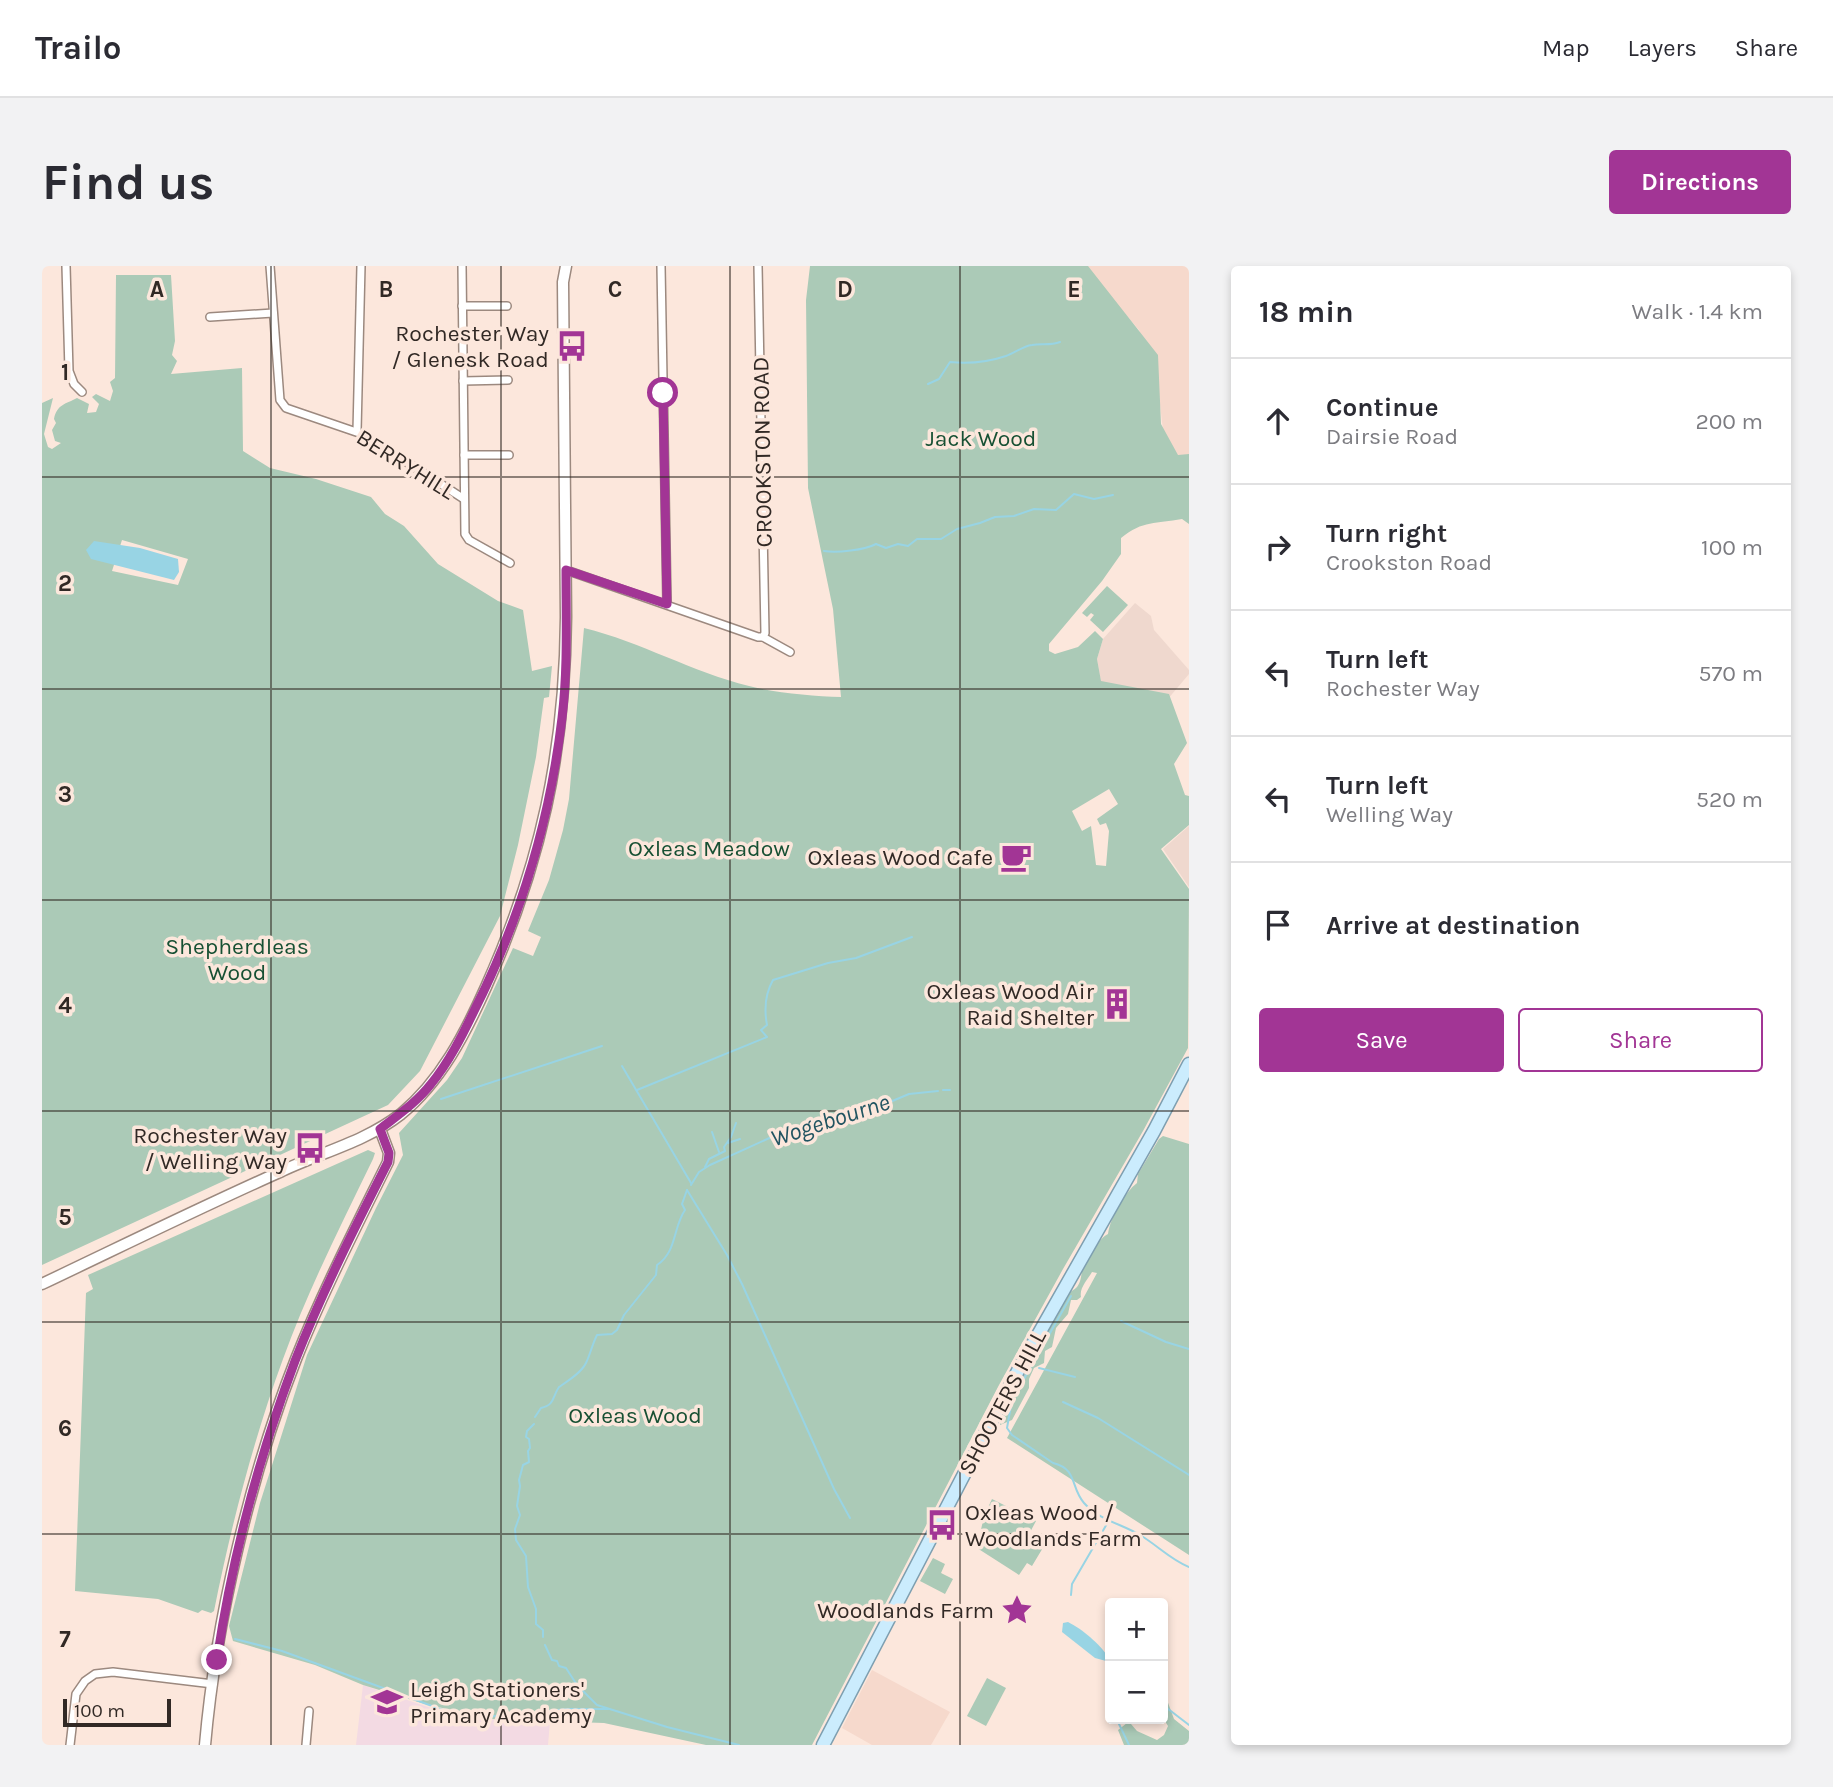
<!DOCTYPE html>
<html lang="en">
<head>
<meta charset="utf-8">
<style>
	body { margin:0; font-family:Karla,sans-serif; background:#f2f2f3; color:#2b2b33 }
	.controls { position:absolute; right:21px; bottom:21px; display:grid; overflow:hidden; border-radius:7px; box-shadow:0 4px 10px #0003 }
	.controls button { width:63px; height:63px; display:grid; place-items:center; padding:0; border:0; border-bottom:2px solid #e1e1e2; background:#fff; color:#2b2b33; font:35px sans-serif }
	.scale { position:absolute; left:21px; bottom:18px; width:108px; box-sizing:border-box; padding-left:7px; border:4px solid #312925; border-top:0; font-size:19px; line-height:24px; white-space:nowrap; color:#312925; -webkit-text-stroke:5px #fce7dc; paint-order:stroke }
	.stop { position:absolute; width:21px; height:21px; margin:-16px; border:5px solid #a23595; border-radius:50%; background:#fff }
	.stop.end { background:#a23595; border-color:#fff; box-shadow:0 2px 7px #0008 }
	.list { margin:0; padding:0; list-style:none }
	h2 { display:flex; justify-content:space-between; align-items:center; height:91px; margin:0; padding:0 28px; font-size:30px }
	h2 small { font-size:23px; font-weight:400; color:#7c7c81 }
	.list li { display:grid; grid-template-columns:46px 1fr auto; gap:21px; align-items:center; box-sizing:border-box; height:126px; padding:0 28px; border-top:2px solid #e1e1e2 }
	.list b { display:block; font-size:26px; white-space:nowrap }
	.list p { margin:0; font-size:23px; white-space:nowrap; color:#7c7c81 }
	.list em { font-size:23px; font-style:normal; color:#7c7c81 }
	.actions { display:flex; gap:14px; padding:21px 28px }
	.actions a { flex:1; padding:16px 0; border:2px solid #a23595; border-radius:7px; text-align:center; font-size:24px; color:#a23595 }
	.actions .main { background:#a23595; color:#fff }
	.icon { flex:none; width:38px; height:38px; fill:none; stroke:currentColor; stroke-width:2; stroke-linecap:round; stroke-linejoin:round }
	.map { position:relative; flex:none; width:1147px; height:1479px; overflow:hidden; border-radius:7px }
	header { display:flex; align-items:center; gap:42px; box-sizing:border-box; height:98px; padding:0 35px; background:#fff; border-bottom:2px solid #e1e1e2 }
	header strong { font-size:33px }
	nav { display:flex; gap:38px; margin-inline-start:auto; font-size:24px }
	.intro { display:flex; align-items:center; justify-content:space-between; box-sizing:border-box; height:168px; padding:0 42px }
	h1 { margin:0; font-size:49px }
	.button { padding:18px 32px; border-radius:7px; background:#a23595; color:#fff; font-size:24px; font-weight:700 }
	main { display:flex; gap:42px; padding:0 42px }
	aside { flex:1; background:#fff; border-radius:7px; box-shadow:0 4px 10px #0003 }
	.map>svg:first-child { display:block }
</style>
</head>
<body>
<header>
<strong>Trailo</strong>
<nav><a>Map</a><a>Layers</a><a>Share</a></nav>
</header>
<div class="intro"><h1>Find us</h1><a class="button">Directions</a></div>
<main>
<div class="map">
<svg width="1147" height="1479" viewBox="0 0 1147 1479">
	<rect width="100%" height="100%" fill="#fce7dc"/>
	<g fill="#f6d9cc">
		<path d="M 1042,0 L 1147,0 L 1147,235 L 1123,181 L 1115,113 L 1097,64 Z"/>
		<path d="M 830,1404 L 908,1446 L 889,1479 L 830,1479 L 800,1462 Z"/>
	</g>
	<g fill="#efd8ce">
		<path d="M 1093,337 L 1109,350 L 1112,364 L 1147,404 L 1147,408 L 1125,434 L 1059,416 L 1055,393 L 1061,373 Z"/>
		<path d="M 1147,560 L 1147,621 L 1121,583 Z"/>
	</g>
	<path fill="#f3dae3" d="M 321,1419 L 421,1453 L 508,1455 L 506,1479 L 314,1479 Z"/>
	<g fill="#abcab7" fill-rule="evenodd">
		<path d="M 768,0 L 1046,0 L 1116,89 L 1119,158 L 1136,189 L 1147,188 L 1147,258 L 1140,253 C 1114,258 1101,254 1079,272 L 1079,288 L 1060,315 L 1007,378 L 1007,385 L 1013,388 L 1036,381 L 1053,365 L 1061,373 L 1055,393 L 1059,415 L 1127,428 L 1145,477 L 1132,498 L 1143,529 L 1147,530 L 1147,559 L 1119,583 L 1147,623 L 1146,782 L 1101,865 L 1021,1003 L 957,1119 L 770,1479 L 664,1479 L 562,1457 L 448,1453 L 383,1438 L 321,1419 L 273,1399 L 191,1375 L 187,1360 L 218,1237 L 265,1089 L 334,942 L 361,889 L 357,867 L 405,814 L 420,792 L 471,682 L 491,690 L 499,671 L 486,665 L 507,614 L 521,564 L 527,533 L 542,362 C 599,376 650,406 707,420 C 734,427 771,430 799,431 L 791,343 L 766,222 L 764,34 ZM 1067,523 L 1076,538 L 1055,553 L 1058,559 L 1064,557 L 1067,565 L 1064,600 L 1054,599 L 1049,560 L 1040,565 L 1030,545 Z"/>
		<path d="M 74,9 L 129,9 L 133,75 L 130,89 L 135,95 L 129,108 L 200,102 L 201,185 L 228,202 L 274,213 L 329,231 L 343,248 L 362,260 L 396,298 L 456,335 L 481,344 L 490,405 L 510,400 L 507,431 L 502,432 L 494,491 L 476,579 L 458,650 L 378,805 L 346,839 L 0,999 L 0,137 L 11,132 L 2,168 L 6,181 L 10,183 L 19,177 L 13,175 L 10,164 L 14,157 L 12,153 C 15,138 24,138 35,132 L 47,138 L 45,147 L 54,146 L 57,138 L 50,131 L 54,128 L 68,135 L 71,125 L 68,116 L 73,112 ZM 80,274 L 146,293 L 136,319 L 70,305 Z"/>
		<path d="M 1065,320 L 1086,339 L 1061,366 L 1048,354 L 1052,349 L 1049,347 L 1045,351 L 1040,347 Z"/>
		<path d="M 1121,870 L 1147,878 L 1147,1289 L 965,1172 L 1055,1007 L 1050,1006 C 1046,1013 1037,1022 1039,1031 L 1035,1034 L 1029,1034 L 1026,1048 L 1014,1062 L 1010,1081 L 1003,1085 L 1002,1097 L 992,1102 L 987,1113 L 987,1122 L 970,1154 L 958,1159 L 958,1154 L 1026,1028 C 1029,1025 1032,1024 1035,1021 C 1039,1016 1039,1010 1040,1005 C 1043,995 1057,972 1066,968 C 1068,952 1083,926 1095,917 L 1096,908 L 1117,873 Z"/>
		<path d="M 326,884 L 333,887 L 331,893 C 299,959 266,1024 241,1093 C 211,1175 189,1260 172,1345 L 169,1347 L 160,1344 L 156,1347 L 116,1333 L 33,1325 L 44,1027 L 51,1023 L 46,1009 Z"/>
		<path d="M 950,1233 L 994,1255 L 985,1272 L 1002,1280 L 990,1300 L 985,1297 L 977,1309 L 935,1282 L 942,1250 Z"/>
		<path d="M 891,1292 L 903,1298 L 899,1307 L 911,1313 L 903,1328 L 878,1315 Z"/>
		<path d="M 945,1412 L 964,1422 L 944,1460 L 925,1450 Z"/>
		<path d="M 1121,1429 L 1125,1434 L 1132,1453 L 1147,1465 L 1147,1479 L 1082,1479 L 1076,1464 L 1085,1457 L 1089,1458 L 1095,1465 L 1115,1474 L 1122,1469 L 1126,1460 L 1121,1452 Z"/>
	</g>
	<g fill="#98d4e4">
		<path d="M 52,275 L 98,282 L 136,293 L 137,306 L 132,314 L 49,293 L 44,284 Z"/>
		<path d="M 1026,1356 C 1040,1363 1058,1378 1066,1391 L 1064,1395 L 1053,1392 L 1020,1366 L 1021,1357 Z"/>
	</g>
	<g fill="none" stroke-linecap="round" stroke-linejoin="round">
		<g stroke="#98d4e4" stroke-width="2">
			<path d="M 886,118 L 897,113 L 908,96 C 927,98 946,96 964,90 C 973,87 981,80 990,79 C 1000,77 1007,80 1018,76"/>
			<path d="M 782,285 C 795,287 823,284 834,278 L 844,282 L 856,278 L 866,280 L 875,273 L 899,273 L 915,263 L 938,257 L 953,251 L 972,250 L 992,243 L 1014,244 L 1032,228 L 1052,233 L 1071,229"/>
			<path d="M 580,800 L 649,917"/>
			<path d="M 595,824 L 725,771 L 719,764 L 725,759 C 722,743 723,728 731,714 L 786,697 L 814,692 L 870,671"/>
			<path d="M 901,824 L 908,824"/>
			<path d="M 399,833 L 560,780"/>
			<path d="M 670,866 L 677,886"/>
			<path d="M 686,877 L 698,873"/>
			<path d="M 663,901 L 667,893 L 683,885 L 682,881 L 689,871 L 694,857"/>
			<path d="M 649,919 L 657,906 L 668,899 L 743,865 L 805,854 L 867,828 L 896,825"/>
			<path d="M 645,924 L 685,989 L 700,1018 L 792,1223 L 808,1252"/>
			<path d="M 1029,1030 L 970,1134 L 965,1162 L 970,1169 L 1011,1197 C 1036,1203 1028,1221 1042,1237 C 1057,1254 1080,1258 1098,1269 C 1115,1279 1129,1294 1147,1301"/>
			<path d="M 1079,1055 L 1124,1076 L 1147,1083"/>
			<path d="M 997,1102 L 1033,1111"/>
			<path d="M 1021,1136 L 1056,1152 L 1147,1209"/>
			<path d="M 493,1151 L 499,1142 C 513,1139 510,1131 517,1121 C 526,1115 539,1107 544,1097 C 548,1089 550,1079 555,1069 L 570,1068 L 575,1064 L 582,1049 L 614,1009 L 615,999 C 635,986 631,961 643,944 L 640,938 L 645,924"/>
			<path d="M 492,1158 L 485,1165 L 484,1171 L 487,1173 L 488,1182 L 486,1185 L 487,1196 L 481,1199 L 477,1214 L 478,1220 L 475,1240 L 478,1249 L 473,1263 L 474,1274 L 484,1290 L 486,1321 L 494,1343 L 494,1358 L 501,1364 L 501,1371"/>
			<path d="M 1029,1329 L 1030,1318 L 1066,1256"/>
			<path d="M 193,1373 L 240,1385 L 412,1448 L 443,1451 L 526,1443 L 566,1443"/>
			<path d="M 503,1379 L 510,1394 L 515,1395 L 517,1400 L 524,1402 L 535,1419"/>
			<path d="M 1064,1395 L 1068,1398"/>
			<path d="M 539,1423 L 555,1439 L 625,1461 L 697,1479"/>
			<path d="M 1121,1439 L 1147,1459"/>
			<path d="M 1077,1458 L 1087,1479"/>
		</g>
		<defs>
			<g id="street">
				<path d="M 24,0 L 27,105 L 32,118 L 40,126"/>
				<path d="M 228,0 L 238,134 L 244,142 L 323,169 L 422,233"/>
				<path d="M 420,0 L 423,268 L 427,274 L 468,297"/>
				<path d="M 619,0 L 625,338"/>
				<path d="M 420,40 L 465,40"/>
				<path d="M 168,51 L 231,47"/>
				<path d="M 421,115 L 466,114"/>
				<path d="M 315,165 L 319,0"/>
				<path d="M 422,189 L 467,189"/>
				<path d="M 524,304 L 716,371 L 721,371 L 723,367 L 716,0"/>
				<path d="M 721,371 L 748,386"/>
				<path d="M 28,1479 L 34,1428 L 43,1415 L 53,1408 L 71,1406 L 171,1418"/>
				<path d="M 264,1479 L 267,1445"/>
			</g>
			<g id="secondary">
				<path d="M 0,1018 C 80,980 159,941 240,905 C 280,886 323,876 359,848 C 399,815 423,768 444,721 C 499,598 523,486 524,351 L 521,16 L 524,0"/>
				<path d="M 163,1479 C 174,1354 208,1210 254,1093 C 281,1025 314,961 346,896 L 347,887 L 338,863"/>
			</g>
			<path id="primary" d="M 781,1479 L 979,1099 L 1112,865 L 1147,798"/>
		</defs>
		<use href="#street" stroke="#9c897f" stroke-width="10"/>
		<use href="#secondary" stroke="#9c897f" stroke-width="13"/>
		<use href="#primary" stroke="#7e9fb0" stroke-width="15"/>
		<use href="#street" stroke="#fff" stroke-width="7"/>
		<use href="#secondary" stroke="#fff" stroke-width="10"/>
		<use href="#primary" stroke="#cbecfd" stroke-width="12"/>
	</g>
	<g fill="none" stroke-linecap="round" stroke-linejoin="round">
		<path stroke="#a23595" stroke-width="9" d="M 175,1394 C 190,1292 217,1191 253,1095 C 280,1026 313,961 346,896 L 347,887 L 338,863 C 356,849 375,836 389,818 C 407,796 420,770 432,745 C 478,654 508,554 520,452 C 526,403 524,353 524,304 L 625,338 L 621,127"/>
	</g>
	<path fill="none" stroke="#312925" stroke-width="2" stroke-opacity="0.55" d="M 229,0 L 229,1479M 459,0 L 459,1479M 688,0 L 688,1479M 918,0 L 918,1479M 0,211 L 1147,211M 0,423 L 1147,423M 0,634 L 1147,634M 0,845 L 1147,845M 0,1056 L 1147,1056M 0,1268 L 1147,1268"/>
	<defs>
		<symbol id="bus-bare" viewBox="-9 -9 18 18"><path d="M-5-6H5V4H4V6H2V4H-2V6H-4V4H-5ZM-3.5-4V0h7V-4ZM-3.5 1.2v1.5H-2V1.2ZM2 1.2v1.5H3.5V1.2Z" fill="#a23595" stroke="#fce7dc" stroke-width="2.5" paint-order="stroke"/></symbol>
		<symbol id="cafe-bare" viewBox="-9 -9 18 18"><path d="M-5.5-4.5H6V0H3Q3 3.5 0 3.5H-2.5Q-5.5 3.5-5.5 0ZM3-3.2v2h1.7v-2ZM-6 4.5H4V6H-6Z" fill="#a23595" stroke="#fce7dc" stroke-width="2.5" paint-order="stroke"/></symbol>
		<symbol id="building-bare" viewBox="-9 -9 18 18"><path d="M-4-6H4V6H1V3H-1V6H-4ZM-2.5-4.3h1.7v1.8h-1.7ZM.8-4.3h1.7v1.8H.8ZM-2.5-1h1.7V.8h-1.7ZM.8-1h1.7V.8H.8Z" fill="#a23595" stroke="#fce7dc" stroke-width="2.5" paint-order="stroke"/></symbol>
		<symbol id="sight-bare" viewBox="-9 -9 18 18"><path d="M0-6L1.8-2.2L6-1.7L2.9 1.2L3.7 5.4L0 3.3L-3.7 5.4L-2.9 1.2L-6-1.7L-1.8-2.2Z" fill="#a23595" stroke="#fce7dc" stroke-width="2.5" paint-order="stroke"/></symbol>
		<symbol id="school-bare" viewBox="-9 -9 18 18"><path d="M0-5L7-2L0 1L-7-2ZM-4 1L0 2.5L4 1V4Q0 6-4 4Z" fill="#a23595" stroke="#fce7dc" stroke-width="2.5" paint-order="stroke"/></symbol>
	</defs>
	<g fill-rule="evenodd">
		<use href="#bus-bare" x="508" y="58" width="44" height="44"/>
		<use href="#cafe-bare" x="952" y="569" width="44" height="44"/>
		<use href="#building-bare" x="1053" y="716" width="44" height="44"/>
		<use href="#bus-bare" x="246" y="860" width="44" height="44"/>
		<use href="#bus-bare" x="878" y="1237" width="44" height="44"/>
		<use href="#sight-bare" x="953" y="1322" width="44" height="44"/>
		<use href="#school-bare" x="323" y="1414" width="44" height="44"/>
	</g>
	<g text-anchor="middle" stroke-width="7" stroke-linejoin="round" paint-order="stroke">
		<g font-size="23" fill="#312925" stroke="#fce7dc" text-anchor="end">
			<text x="507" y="75">Rochester Way<tspan x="507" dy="26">/ Glenesk Road</tspan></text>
			<text x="951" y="599">Oxleas Wood Cafe</text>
			<text x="1052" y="733">Oxleas Wood Air<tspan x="1052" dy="26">Raid Shelter</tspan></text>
			<text x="245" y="877">Rochester Way<tspan x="245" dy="26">/ Welling Way</tspan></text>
			<text x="923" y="1254" text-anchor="start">Oxleas Wood /<tspan x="923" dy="26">Woodlands Farm</tspan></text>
			<text x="952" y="1352">Woodlands Farm</text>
			<text x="368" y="1431" text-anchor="start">Leigh Stationers'<tspan x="368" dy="26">Primary Academy</tspan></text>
		</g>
		<g font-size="23" fill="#175033" stroke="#fce7dc">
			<text x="939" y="180">Jack Wood</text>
			<text x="667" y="590">Oxleas Meadow</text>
			<text x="195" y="688">Shepherdleas<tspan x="195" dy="26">Wood</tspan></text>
			<text x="593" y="1157">Oxleas Wood</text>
		</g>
		<g font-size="23" fill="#312925" stroke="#fce7dc">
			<text transform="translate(720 186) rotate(-91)" y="8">CROOKSTON ROAD</text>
			<text transform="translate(364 198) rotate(32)" y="8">BERRYHILL</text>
			<text transform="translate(960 1136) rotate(-62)" y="8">SHOOTERS HILL</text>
		</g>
		<g font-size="24" font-style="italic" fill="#215461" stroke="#fce7dc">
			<text transform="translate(788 854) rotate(-18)" y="8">Wogebourne</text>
		</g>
	</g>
	<g font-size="23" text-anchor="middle" font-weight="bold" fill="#312925" stroke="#fce7dc" stroke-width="7" stroke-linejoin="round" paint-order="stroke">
		<text x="115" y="31">A</text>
		<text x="344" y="31">B</text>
		<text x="573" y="31">C</text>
		<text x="803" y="31">D</text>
		<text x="1032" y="31">E</text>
		<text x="23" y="114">1</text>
		<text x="23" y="325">2</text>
		<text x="23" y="536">3</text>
		<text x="23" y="747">4</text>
		<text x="23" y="959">5</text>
		<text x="23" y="1170">6</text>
		<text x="23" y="1381">7</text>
	</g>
</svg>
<div class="controls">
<button>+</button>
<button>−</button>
</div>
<div class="scale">100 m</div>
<div class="stop" style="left:621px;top:127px"></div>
<div class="stop end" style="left:175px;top:1394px"></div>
</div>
<aside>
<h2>18 min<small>Walk · 1.4 km</small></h2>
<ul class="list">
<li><svg class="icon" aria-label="ahead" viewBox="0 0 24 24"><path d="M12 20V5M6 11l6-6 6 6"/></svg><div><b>Continue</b><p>Dairsie Road</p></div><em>200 m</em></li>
<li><svg class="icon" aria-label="right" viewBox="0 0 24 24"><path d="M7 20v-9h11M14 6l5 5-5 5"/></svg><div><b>Turn right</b><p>Crookston Road</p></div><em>100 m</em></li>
<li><svg class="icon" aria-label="left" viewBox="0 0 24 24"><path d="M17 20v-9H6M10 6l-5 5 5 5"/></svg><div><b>Turn left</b><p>Rochester Way</p></div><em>570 m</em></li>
<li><svg class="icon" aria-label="left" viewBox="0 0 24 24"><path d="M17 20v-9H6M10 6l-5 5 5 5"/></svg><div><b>Turn left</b><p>Welling Way</p></div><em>520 m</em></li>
<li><svg class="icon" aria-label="arrive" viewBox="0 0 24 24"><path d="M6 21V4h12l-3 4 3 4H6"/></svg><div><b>Arrive at destination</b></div></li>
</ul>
<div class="actions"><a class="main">Save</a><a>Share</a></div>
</aside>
</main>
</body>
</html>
